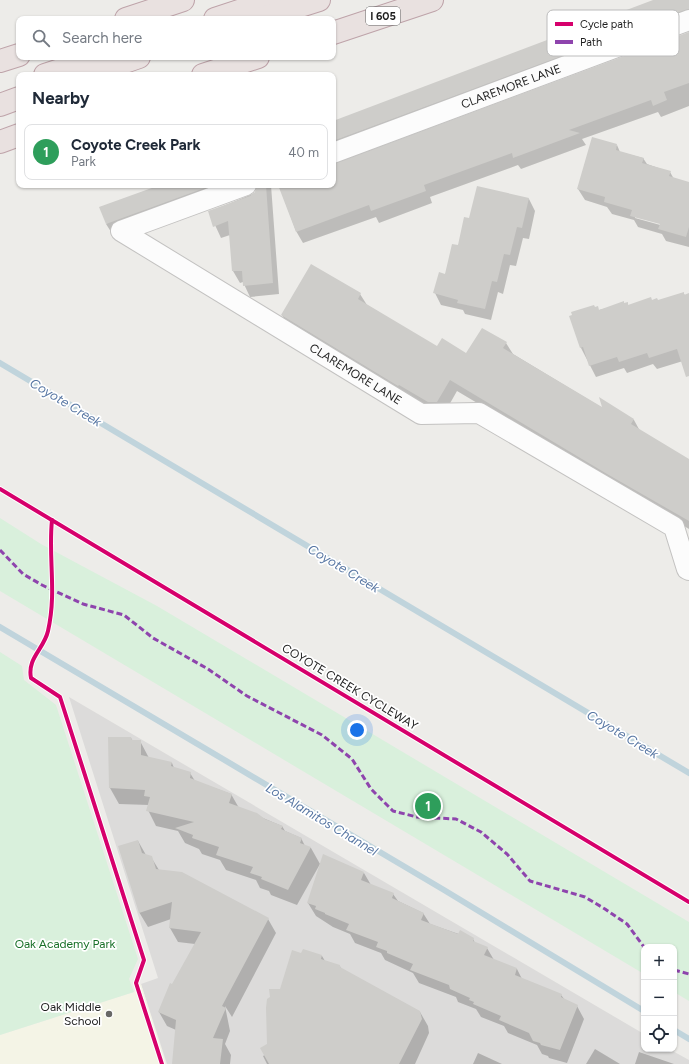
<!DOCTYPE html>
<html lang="en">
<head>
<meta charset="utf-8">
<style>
	body { margin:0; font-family:Figtree,sans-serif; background:#f2f2f3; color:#1f2937 }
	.controls { position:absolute; right:12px; bottom:12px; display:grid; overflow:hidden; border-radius:8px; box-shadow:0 1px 3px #0004 }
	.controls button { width:36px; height:36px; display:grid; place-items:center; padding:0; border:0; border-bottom:1px solid #e0e1e3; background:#fff; color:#1f2937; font:20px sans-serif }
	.you { position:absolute; left:357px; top:730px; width:14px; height:14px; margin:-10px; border:3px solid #fff; border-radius:50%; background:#1a73e8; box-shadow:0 0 0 6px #1a73e833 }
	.badge { display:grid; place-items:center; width:26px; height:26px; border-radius:50%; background:#db2777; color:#fff; font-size:13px; font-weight:700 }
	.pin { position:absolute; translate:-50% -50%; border:2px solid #fff; box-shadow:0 1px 4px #0006 }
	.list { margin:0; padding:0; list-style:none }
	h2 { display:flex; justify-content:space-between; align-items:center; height:52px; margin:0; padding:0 16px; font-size:17px }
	h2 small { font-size:13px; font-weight:400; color:#747a83 }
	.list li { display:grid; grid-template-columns:26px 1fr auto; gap:12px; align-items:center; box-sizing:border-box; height:56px; margin:0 8px 8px; padding:0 8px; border:1px solid #e0e1e3; border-radius:8px }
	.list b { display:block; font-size:15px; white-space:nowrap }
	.list p { margin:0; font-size:13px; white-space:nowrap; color:#747a83 }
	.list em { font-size:13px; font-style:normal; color:#747a83 }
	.icon { flex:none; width:22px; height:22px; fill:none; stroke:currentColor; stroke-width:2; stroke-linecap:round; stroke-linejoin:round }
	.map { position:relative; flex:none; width:689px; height:1064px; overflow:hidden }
	.search { position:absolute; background:#fff; box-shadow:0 1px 3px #0004; left:16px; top:16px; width:320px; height:44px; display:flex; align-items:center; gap:10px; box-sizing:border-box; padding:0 14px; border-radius:8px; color:#747a83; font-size:15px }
	.panel { position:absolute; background:#fff; box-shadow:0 1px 3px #0004; left:16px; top:72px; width:320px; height:116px; border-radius:8px }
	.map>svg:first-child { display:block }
</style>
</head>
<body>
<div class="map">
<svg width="689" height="1064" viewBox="0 0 689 1064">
	<rect width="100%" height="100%" fill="#edece9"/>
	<path fill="#dcdbda" d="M 69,697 L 644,1034 L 644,1049 L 669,1049 L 689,1060 L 689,1064 L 167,1064 L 141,984 L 158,978 Z"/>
	<path fill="#f4f4e6" d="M 141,984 L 166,1064 L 0,1064 L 0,1035 L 134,992 Z"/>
	<g fill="#d9f0dc">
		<path d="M 0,518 L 41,544 L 157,606 L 689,922 L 689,1001 L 674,992 L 674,947 L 644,947 L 644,974 L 0,591 Z"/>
		<path d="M 0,652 L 22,666 L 24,680 L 56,705 L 138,959 L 129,979 L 134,992 L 0,1035 Z"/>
	</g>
	<g fill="#0003" fill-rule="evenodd">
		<path d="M 657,0 L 689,0 L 689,21 L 333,156 L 333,122 Z"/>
		<path d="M 689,33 L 689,106 L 661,117 L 658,112 L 582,139 L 586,145 L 521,169 L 518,165 L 430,197 L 432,203 L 379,223 L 376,217 L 303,243 L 296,231 L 279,185 L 333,185 L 333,165 Z"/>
		<path d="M 617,145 L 620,152 L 643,158 L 647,164 L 670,172 L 674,179 L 689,183 L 689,247 L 666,241 L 662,234 L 638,227 L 634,220 L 612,214 L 607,207 L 585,200 L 578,189 ZM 635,216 L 665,224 L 664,226 L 635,218 Z"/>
		<path d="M 163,185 L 271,185 L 279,294 L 250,297 L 243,282 L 240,283 L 233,271 L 230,235 L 221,238 L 209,212 L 255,193 L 258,186 L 256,185 L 113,235 L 106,224 Z"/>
		<path d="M 529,199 L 535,211 L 529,239 L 523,238 L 516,266 L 510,265 L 503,294 L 498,292 L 491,320 L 465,314 L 463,310 L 441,305 L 435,293 L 445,275 L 470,219 Z"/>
		<path d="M 683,293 L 689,299 L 689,364 L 683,361 L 657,369 L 653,364 L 627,373 L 624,368 L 596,377 L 581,348 L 571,317 L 627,303 L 629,306 L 652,301 L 658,302 Z"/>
		<path d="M 360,294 L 367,305 L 437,348 L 467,355 L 506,343 L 513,354 L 604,409 L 601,400 L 634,420 L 640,431 L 689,460 L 689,529 L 457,391 L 444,414 L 436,414 L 289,327 L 282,315 Z"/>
		<path d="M 109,738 L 131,738 L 133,741 L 140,741 L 149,758 L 172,763 L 174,768 L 190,773 L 195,781 L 231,794 L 239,808 L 282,826 L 285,831 L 301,838 L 305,846 L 311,848 L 320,864 L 297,905 L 271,895 L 269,891 L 260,888 L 256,880 L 226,870 L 220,860 L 202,854 L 199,849 L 185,843 L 178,831 L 156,826 L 148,810 L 149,805 L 119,804 L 110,788 Z"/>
		<path d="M 138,841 L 146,855 L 151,857 L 159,870 L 268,919 L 276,933 L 232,1017 L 225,1006 L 230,1031 L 225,1044 L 231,1055 L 230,1064 L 173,1064 L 176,1030 L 167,1026 L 159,1012 L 195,944 L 178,942 L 170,928 L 171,919 L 148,927 L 139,912 Z"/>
		<path d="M 364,873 L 371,885 L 393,894 L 398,901 L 423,913 L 430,924 L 473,939 L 475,943 L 487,948 L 494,960 L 517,969 L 522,979 L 561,995 L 565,1000 L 577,1006 L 584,1019 L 567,1063 L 549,1058 L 548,1056 L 542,1054 L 537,1045 L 508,1033 L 504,1026 L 481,1017 L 476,1009 L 458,1002 L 456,997 L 419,983 L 413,973 L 385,960 L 381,953 L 355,943 L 350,934 L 333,927 L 316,916 L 308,903 Z"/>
		<path d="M 302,954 L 322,956 L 325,961 L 340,966 L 341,969 L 420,1012 L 428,1026 L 429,1033 L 415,1064 L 267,1064 L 263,1056 L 265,1055 L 269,1044 L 281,990 Z"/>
		<path d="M 595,1049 L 620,1064 L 586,1064 Z"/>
		<path d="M 639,1052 L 674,1064 L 635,1064 Z"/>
		<path d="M 478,1053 L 502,1064 L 473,1064 Z"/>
	</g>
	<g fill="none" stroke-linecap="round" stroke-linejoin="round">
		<g stroke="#c0d4dc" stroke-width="6">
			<path d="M 0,363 L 689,773"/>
			<path d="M 0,627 L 444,890 L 644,1011"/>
			<path d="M 674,1030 L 689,1039"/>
		</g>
	</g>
	<g fill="#cecdca">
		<path d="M 653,0 L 689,0 L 689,9 L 333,141 L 333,121 Z"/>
		<path d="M 689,32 L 689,83 L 664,92 L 667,100 L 653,106 L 651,100 L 569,130 L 580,133 L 513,158 L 512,153 L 424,185 L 426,191 L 371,211 L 369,205 L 296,232 L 278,185 L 333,185 L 333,164 Z"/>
		<path d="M 592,137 L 617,144 L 616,150 L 644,158 L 642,163 L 671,171 L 669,176 L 689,182 L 689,227 L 686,237 L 658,229 L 660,224 L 630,216 L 632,210 L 604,202 L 605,197 L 577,189 Z"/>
		<path d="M 160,185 L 213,185 L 106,224 L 99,207 Z"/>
		<path d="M 257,185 L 266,185 L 273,283 L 243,286 L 242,271 L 232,271 L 228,221 L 213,227 L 208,211 L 250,196 L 255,192 Z"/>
		<path d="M 477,186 L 529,198 L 522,228 L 517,227 L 510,255 L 504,254 L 497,282 L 492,281 L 485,309 L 457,303 L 458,300 L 433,293 L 439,272 L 445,274 L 452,244 L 458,245 L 464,217 L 469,218 Z"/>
		<path d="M 311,264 L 361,293 L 358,299 L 437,346 L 442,338 L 466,353 L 482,328 L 507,342 L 503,348 L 533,366 L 602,407 L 599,397 L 634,419 L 631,424 L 689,459 L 689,521 L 607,474 L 450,380 L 437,402 L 428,402 L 399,385 L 398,386 L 281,315 Z"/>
		<path d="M 684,292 L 684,295 L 689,293 L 689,376 L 686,377 L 677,349 L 649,358 L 647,353 L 619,362 L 617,357 L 589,366 L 583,347 L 580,348 L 569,316 L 572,315 L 571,312 L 594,305 L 595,307 L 598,306 L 599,310 L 624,301 L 624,303 L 628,302 L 628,305 L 651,297 L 652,300 L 657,298 L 658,300 Z"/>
		<path d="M 108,737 L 131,737 L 132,740 L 141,740 L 141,755 L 172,762 L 171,766 L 191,772 L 190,778 L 232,794 L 229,803 L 257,813 L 265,819 L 283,826 L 281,829 L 302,838 L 300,843 L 311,847 L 288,890 L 261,879 L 262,877 L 250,873 L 253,867 L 216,855 L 219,847 L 192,838 L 193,835 L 175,828 L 194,822 L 146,811 L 150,797 L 144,796 L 145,790 L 109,788 Z"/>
		<path d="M 138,840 L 142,853 L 152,856 L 156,869 L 182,872 L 269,918 L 222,1006 L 226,1008 L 213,1038 L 223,1039 L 220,1064 L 172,1064 L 176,1020 L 158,1012 L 170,983 L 172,984 L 201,932 L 169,928 L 172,902 L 139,913 L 118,846 Z"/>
		<path d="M 323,854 L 364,872 L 361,880 L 394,893 L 392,898 L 424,913 L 421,920 L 458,934 L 460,930 L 474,938 L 473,941 L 488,947 L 484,955 L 517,968 L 515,975 L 562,994 L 561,997 L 578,1005 L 560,1050 L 541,1045 L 540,1043 L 533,1041 L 529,1033 L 499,1020 L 501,1016 L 473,1004 L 474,1002 L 469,1000 L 470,998 L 450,989 L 449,985 L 410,970 L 413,964 L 387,953 L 387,951 L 376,947 L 378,942 L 346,930 L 349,924 L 325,914 L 325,913 L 315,909 L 316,906 L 307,903 Z"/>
		<path d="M 303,949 L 322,955 L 321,959 L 340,965 L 340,967 L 420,1011 L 422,1019 L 399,1064 L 269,1064 L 260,1048 L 267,1044 L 266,1008 L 267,999 L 270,997 L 269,989 L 280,989 L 292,950 L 301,953 Z"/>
	</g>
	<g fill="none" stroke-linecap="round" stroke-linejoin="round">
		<defs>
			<g id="minor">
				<path id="s1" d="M 333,153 L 689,20"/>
				<path id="s2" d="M 246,185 L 121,231 L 421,414 L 479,413 L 674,527 L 687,569 L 689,570"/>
			</g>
			<g id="motorway">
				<path d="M 126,19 L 183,0"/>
				<path d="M 215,19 L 272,0"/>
				<path d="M 259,19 L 319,0"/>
				<path d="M 333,33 L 432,0"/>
				<path d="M 0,61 L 19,55"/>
				<path d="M 45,75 L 100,57"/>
				<path d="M 87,75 L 139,57"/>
				<path d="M 203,75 L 258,57"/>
				<path d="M 0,105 L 19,98"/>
				<path d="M 0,142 L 19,135"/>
			</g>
		</defs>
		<use href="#minor" stroke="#c3c2c1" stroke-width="22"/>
		<use href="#motorway" stroke="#bea3a9" stroke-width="24"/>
		<use href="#minor" stroke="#fcfcfc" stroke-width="20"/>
		<use href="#motorway" stroke="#e9e1e0" stroke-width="22"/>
		<g stroke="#8e44ad" stroke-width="3" stroke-dasharray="6 3" stroke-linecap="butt">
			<path d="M 0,550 L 23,574 L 42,585 L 83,604 L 124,615 L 153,638 L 208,669 L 247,696 L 322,735 L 352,759 L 371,789 L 393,811 L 417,817 L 456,819 L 481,832 L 507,854 L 530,881 L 585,897 L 605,909 L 627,924 L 644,947"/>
			<path d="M 674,970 L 689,974"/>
		</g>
		<defs>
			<g id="cycleway">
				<path d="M 0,489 L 689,902"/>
				<path d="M 52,520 C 48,558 57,591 48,631 C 44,649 27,658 31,678 L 60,697 L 144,960 L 136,983 L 162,1064"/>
			</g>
		</defs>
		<use href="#cycleway" stroke="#fff" stroke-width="6"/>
		<use href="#cycleway" stroke="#d6006c" stroke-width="4"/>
	</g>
	<circle fill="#676766" stroke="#fff" stroke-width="1.5" cx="109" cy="1014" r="4"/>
	<g text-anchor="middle" stroke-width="3.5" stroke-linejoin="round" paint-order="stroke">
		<rect fill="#fff" stroke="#626262" stroke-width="1" x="366" y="7" width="34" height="18" rx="3"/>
		<g font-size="11" font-weight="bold" fill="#1f1f1f">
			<text x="383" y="20">I 605</text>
		</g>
		<g font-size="12" fill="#1f1f1f" stroke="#fff">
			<text dy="4" stroke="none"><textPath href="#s1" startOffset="190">CLAREMORE LANE</textPath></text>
			<text dy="4" stroke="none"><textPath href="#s2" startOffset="408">CLAREMORE LANE</textPath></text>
			<text transform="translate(350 687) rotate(31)" y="4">COYOTE CREEK CYCLEWAY</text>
		</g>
		<g font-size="12" fill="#197129" stroke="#fff">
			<text x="65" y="948">Oak Academy Park</text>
		</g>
		<g font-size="12" fill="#1f1f1f" stroke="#fff" text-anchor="end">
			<text x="101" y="1011">Oak Middle<tspan x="101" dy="14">School</tspan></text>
		</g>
		<g font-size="13" font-style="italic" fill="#5776a3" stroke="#fff">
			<text transform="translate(66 402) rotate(31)" y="5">Coyote Creek</text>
			<text transform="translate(344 568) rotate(31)" y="5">Coyote Creek</text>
			<text transform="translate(623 734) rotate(31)" y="5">Coyote Creek</text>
			<text transform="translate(322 819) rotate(31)" y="5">Los Alamitos Channel</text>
		</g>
	</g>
	<rect x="547" y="10" width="132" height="46" rx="6" fill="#fff" stroke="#bcbcbc" stroke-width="1"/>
	<rect x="555" y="22" width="18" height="4" fill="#d6006c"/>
	<rect x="555" y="40" width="18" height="4" fill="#8e44ad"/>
	<g font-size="11" fill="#1f1f1f">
		<text x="580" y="28">Cycle path</text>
		<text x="580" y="46">Path</text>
	</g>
</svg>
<div class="controls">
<button>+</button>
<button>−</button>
<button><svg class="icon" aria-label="locate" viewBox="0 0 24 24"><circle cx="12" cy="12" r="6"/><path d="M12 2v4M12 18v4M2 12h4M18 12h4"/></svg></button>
</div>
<div class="you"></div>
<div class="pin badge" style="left:428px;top:806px;background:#2e9e5b">1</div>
<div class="search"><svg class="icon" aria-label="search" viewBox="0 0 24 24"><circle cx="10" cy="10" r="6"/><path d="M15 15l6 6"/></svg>Search here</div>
<section class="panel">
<h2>Nearby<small></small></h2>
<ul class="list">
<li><span class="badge" style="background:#2e9e5b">1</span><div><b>Coyote Creek Park</b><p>Park</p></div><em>40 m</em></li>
</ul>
</section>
</div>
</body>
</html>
